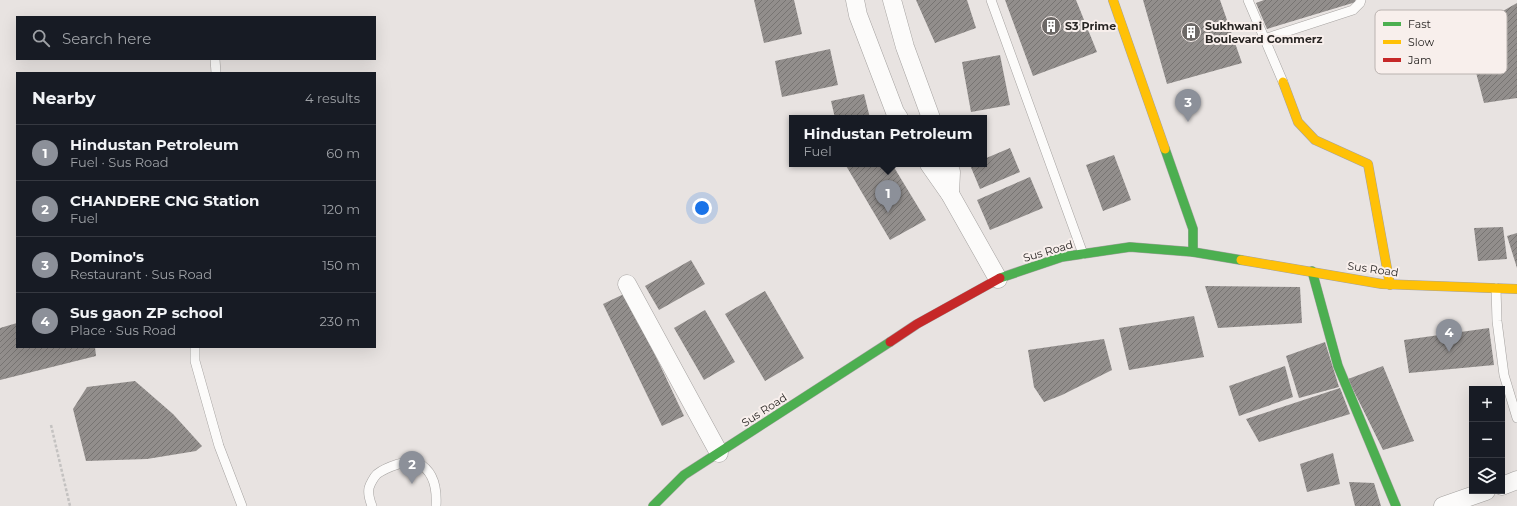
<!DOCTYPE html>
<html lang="en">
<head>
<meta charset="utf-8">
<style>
	body { margin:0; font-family:Montserrat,sans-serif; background:#242831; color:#f1f3f6 }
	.controls { position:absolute; right:12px; bottom:12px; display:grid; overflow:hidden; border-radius:0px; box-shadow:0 4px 16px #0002 }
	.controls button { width:36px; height:36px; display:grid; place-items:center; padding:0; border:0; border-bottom:1px solid #363941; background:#171b24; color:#f1f3f6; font:20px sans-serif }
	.you { position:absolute; left:702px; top:208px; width:14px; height:14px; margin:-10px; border:3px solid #fff; border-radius:50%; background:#1a73e8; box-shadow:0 0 0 6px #1a73e833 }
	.badge { display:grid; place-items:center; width:26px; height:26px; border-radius:50%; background:#8c9099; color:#fff; font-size:13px; font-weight:700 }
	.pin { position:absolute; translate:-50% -33px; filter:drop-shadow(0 1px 2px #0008) }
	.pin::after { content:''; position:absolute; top:21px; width:14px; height:12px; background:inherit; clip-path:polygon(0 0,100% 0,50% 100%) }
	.popup { position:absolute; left:789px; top:115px; width:198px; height:52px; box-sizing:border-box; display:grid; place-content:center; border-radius:0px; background:#171b24; filter:drop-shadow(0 1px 3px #0005); font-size:13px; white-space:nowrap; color:#9ea1a6 }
	.popup b { font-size:15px; color:#f1f3f6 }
	.popup::after { content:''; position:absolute; left:50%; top:100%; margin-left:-8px; border:8px solid transparent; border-top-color:#171b24 }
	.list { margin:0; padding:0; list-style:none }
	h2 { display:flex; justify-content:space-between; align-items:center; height:52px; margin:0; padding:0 16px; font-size:17px }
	h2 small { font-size:13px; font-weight:400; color:#9ea1a6 }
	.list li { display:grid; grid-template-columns:26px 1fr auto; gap:12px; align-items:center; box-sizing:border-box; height:56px; padding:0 16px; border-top:1px solid #363941 }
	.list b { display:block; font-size:15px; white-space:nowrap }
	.list p { margin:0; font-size:13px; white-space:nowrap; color:#9ea1a6 }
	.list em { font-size:13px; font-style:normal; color:#9ea1a6 }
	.icon { flex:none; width:22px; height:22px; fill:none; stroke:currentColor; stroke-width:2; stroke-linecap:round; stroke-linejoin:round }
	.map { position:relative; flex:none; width:1517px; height:506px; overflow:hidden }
	.search { position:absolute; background:#171b24; box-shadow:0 4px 16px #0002; left:16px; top:16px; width:360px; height:44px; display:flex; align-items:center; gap:10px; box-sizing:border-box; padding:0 14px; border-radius:0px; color:#9ea1a6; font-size:15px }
	.panel { position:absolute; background:#171b24; box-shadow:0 4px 16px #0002; left:16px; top:72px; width:360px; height:276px; border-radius:0px }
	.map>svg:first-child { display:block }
</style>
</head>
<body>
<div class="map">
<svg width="1517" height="506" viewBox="0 0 1517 506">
	<defs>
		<pattern id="building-hatch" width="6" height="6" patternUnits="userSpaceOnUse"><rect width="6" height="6" fill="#928e8c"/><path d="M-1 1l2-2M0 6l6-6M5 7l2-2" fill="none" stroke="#777472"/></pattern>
	</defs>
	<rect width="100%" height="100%" fill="#e8e3e1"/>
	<g fill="url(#building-hatch)">
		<path d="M 754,0 L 794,0 L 802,34 L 764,43 Z"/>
		<path d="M 916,0 L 967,0 L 976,28 L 935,43 Z"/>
		<path d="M 1005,0 L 1076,0 L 1097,52 L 1033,76 Z"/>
		<path d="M 1143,0 L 1220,0 L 1242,63 L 1167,84 Z"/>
		<path d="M 1264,0 L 1355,0 L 1356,2 L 1267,29 L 1256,3 Z"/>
		<path d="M 1517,3 L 1517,98 L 1484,103 L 1473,61 L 1487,20 Z"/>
		<path d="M 830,49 L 838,85 L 782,97 L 775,61 Z"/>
		<path d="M 1000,55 L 1010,105 L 971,112 L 962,62 Z"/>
		<path d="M 864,94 L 870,118 L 835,118 L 831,101 Z"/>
		<path d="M 1010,148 L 1020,172 L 980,189 L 970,165 L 984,164 L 984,159 Z"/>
		<path d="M 1114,155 L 1131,200 L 1103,211 L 1086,165 Z"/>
		<path d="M 845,164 L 892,164 L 926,220 L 890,240 Z"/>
		<path d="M 1030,177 L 1043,208 L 990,230 L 977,200 Z"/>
		<path d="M 1503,227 L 1507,259 L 1478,261 L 1474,228 Z"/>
		<path d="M 1517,233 L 1517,268 L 1507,236 Z"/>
		<path d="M 691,260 L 705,284 L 659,310 L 645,286 Z"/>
		<path d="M 1205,286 L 1300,287 L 1302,323 L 1218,328 Z"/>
		<path d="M 765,291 L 804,358 L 765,381 L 725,314 Z"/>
		<path d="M 626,293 L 684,416 L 662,426 L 603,304 Z"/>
		<path d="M 705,310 L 735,362 L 704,380 L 674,328 Z"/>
		<path d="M 1194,316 L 1204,357 L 1129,370 L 1119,328 Z"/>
		<path d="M 17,323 L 17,347 L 95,347 L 96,356 L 0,380 L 0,328 Z"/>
		<path d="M 1489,328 L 1494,365 L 1409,373 L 1404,340 Z"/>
		<path d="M 1104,339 L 1112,370 L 1062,395 L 1044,402 L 1034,387 L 1028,350 Z"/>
		<path d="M 1325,342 L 1339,387 L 1299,398 L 1286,356 Z"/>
		<path d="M 1285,366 L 1293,397 L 1239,416 L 1229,386 Z"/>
		<path d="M 1383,366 L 1414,441 L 1383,450 L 1348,379 Z"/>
		<path d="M 135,381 L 173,414 L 202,446 L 196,451 L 147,459 L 86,461 L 73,409 L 87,387 Z"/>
		<path d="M 1340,388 L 1350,414 L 1259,442 L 1246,419 Z"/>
		<path d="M 1333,453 L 1340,484 L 1307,492 L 1300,464 Z"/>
		<path d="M 1349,482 L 1374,483 L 1381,506 L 1355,506 Z"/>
	</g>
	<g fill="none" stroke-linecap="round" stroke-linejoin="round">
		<defs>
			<g id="lane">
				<path d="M 991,0 L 1083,254"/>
				<path d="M 1248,0 L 1283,82"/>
				<path d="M 1264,39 L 1353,10 L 1360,3 L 1361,0"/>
				<path d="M 215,59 L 216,73"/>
				<path d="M 1496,288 L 1497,321 L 1504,375 L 1517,418"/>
				<path d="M 195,347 L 195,361 L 219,446 L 242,506"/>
				<path d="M 372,506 C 370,501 368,493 369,488 C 370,484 374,477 377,474 C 385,468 409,458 418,463 C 434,471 437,490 436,506"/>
			</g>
			<g id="street">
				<path d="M 855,0 L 858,15 L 895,112 L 899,118"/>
				<path d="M 892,0 L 905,47 L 931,118"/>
				<path d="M 929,164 L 950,194 L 998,279"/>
				<path d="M 948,164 L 951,172 L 950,194"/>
				<path d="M 627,284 L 719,453"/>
				<path d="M 1502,486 L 1517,480"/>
				<path d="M 1443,506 L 1486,491"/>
			</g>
			<g id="fast">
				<path d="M 1165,149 L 1193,229 L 1193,252"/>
				<path d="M 1312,271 L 1338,366 L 1396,506"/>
				<path d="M 1000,278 L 1062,257 L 1130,247 L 1193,252 L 1241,260"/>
				<path d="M 653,506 L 684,475 L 890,342"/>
			</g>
			<g id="slow">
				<path d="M 1113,0 L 1165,149"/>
				<path d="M 1283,82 L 1298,122 L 1315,140 L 1368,164 L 1390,285"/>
				<path d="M 1241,260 L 1382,284 L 1517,289"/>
			</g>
			<path id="jam" d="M 890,342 L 917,324 L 1000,278"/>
		</defs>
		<use href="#lane" stroke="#a5a2a0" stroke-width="10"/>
		<use href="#street" stroke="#a5a2a0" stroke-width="19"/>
		<use href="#fast" stroke="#a5a2a0" stroke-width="10"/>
		<use href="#slow" stroke="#a5a2a0" stroke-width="10"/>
		<use href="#jam" stroke="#a5a2a0" stroke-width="10"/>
		<path stroke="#c4c2c1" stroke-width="2.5" stroke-dasharray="3 2" stroke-linecap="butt" d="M 51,425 L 70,506"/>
		<use href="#lane" stroke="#fcfbfa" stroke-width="9"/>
		<use href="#street" stroke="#fcfbfa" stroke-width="18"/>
		<use href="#fast" stroke="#4caf50" stroke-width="9"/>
		<use href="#slow" stroke="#ffc107" stroke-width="9"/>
		<use href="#jam" stroke="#c62828" stroke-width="9"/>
	</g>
	<defs>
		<symbol id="building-disc" viewBox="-11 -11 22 22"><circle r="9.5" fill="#6c6866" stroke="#f8efec"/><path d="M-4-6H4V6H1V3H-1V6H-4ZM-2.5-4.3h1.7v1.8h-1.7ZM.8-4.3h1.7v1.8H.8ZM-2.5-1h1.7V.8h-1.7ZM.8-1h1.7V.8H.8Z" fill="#fff"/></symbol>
	</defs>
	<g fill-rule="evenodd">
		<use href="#building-disc" x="1040" y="15" width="22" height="22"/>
		<use href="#building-disc" x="1180" y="21" width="22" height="22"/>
	</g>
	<g text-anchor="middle" stroke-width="4" stroke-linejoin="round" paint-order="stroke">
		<g font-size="11" font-weight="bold" fill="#292624" stroke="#f8efec" text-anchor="start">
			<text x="1065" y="30">S3 Prime</text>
			<text x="1205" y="30">Sukhwani<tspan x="1205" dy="13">Boulevard Commerz</tspan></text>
		</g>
		<g font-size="11" fill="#292624" stroke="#f8efec">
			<text transform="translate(1048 251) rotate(-16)" y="4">Sus Road</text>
			<text transform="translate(1373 269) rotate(8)" y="4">Sus Road</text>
			<text transform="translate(764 410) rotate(-33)" y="4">Sus Road</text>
		</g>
	</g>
	<rect x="1375" y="10" width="132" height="64" rx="6" fill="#f8efec" stroke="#bab3b0" stroke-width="1"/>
	<rect x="1383" y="22" width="18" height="4" fill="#4caf50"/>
	<rect x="1383" y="40" width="18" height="4" fill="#ffc107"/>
	<rect x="1383" y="58" width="18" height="4" fill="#c62828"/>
	<g font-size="11" fill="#292624">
		<text x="1408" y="28">Fast</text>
		<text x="1408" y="46">Slow</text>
		<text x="1408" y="64">Jam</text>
	</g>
</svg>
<div class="controls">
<button>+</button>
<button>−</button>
<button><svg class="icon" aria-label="layers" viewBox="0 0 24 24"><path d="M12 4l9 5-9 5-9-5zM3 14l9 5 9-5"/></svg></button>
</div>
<div class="you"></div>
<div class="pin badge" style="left:888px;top:213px">1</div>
<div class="popup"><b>Hindustan Petroleum</b>Fuel</div>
<div class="pin badge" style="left:412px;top:484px">2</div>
<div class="pin badge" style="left:1188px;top:122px">3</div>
<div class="pin badge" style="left:1449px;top:352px">4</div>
<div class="search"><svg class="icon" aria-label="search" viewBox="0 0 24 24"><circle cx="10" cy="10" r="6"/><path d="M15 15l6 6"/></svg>Search here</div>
<section class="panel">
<h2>Nearby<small>4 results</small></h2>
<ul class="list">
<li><span class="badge">1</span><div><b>Hindustan Petroleum</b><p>Fuel · Sus Road</p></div><em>60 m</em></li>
<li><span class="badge">2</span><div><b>CHANDERE CNG Station</b><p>Fuel</p></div><em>120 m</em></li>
<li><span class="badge">3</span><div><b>Domino's</b><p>Restaurant · Sus Road</p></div><em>150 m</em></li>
<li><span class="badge">4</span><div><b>Sus gaon ZP school</b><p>Place · Sus Road</p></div><em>230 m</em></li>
</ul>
</section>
</div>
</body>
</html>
